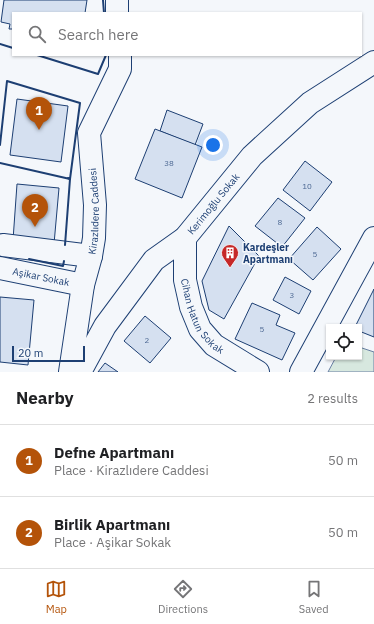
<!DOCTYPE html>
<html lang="en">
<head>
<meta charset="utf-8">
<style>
	body { margin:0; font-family:"IBM Plex Sans",sans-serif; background:#f2f2f2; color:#202124 }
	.controls { position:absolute; right:12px; bottom:12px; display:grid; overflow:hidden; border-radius:0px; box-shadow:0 1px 3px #0004 }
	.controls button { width:36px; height:36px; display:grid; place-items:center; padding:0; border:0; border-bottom:1px solid #e0e0e0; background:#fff; color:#202124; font:20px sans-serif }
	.scale { position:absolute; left:12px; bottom:10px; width:73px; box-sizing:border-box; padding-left:4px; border:2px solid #1d3f73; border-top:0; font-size:11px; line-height:14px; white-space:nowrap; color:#1d3f73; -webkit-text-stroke:3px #f4f7fb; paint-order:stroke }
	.you { position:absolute; left:213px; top:145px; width:14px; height:14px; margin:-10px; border:3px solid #fff; border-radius:50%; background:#1a73e8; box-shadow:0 0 0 6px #1a73e833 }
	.badge { display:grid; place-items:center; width:26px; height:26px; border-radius:50%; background:#b45309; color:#fff; font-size:13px; font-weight:700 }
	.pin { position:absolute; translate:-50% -33px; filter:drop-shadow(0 1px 2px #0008) }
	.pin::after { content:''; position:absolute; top:21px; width:14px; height:12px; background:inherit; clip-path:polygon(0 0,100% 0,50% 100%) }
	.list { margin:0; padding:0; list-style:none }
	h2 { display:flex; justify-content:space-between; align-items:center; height:52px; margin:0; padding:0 16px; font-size:17px }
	h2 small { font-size:13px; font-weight:400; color:#757577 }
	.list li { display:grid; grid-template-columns:26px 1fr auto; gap:12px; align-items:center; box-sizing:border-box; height:72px; padding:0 16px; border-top:1px solid #e0e0e0 }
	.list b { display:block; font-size:15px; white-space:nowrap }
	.list p { margin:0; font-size:13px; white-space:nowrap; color:#757577 }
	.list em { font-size:13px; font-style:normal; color:#757577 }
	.icon { flex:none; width:22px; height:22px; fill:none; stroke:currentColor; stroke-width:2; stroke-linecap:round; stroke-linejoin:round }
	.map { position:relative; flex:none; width:374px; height:372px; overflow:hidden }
	.search { position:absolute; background:#fff; box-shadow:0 1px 3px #0004; left:12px; right:12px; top:12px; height:44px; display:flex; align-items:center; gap:10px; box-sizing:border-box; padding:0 14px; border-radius:0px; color:#757577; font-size:15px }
	.sheet { height:196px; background:#fff }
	nav { display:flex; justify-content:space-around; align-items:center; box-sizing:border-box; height:56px; border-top:1px solid #e0e0e0; background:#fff; font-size:11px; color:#757577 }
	nav a { display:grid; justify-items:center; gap:2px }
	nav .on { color:#b45309 }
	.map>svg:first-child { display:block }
</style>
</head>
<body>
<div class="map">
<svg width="374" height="372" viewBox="0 0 374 372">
	<rect width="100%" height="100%" fill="#f4f7fb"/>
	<path fill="#d7e8df" stroke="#687fa3" d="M 359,347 L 374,352 L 374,372 L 328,372 L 336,357 L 359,357 Z"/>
	<g fill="#d5e0f0" stroke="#1d3f73">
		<path d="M 4,0 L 87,0 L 85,13 L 13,13 L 13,29 L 9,29 L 10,24 L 1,22 Z"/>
		<path d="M 17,99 L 68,106 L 61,162 L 10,155 Z"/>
		<path d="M 167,110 L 203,124 L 195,145 L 160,131 Z"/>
		<path d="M 155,129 L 202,147 L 182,198 L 135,179 Z"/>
		<path d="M 305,161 L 332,182 L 310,211 L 283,190 Z"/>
		<path d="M 17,184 L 59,188 L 54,244 L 13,240 Z"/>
		<path d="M 278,198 L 305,218 L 282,247 L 255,226 Z"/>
		<path d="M 229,226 L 259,256 L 224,319 L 209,310 L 202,281 Z"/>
		<path d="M 317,227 L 341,249 L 313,280 L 289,259 Z"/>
		<path d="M 285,277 L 311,291 L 299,314 L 273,300 Z"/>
		<path d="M 374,289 L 374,337 L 359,331 L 359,327 L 355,327 Z"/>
		<path d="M 0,297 L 34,300 L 28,365 L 0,362 Z"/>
		<path d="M 252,303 L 280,315 L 276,325 L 295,333 L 282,360 L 235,339 Z"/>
		<path d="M 145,316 L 171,338 L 150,363 L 124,341 Z"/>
		<path d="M 105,363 L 118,372 L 98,372 Z"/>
	</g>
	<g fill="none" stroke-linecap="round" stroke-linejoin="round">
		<defs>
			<g id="minor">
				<path d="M 117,0 L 117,13"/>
				<path id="s1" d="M 185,238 L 185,280 L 191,307 L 200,329 L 214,345 L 258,372"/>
				<path d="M 3,245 L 91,256"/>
				<path id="s2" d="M 0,268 L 83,285"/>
				<path id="s3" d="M 70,372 L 83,285 L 91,256 L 94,238 L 95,205 L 89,133 L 120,69 L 120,55"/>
				<path id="s4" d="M 80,372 L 105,326 L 154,260 L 185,238 L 252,156 L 310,103 L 374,62"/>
				<path d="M 301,372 L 374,238"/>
			</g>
		</defs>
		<use href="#minor" stroke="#1d3f73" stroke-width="24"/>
		<use href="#minor" stroke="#f4f7fb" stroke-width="22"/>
		<g stroke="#1d3f73" stroke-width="2">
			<path d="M 103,0 L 104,13"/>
			<path d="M 0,44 L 13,48"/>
			<path d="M 37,55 L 98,74 L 106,55"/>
			<path d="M 0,145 L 7,81 L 80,103 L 70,179 L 0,163"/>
			<path d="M 65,245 L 70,179 L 68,178"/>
			<path d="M 29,259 L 63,266 L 64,261"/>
		</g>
	</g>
	<defs>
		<symbol id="building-pin" viewBox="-11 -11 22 30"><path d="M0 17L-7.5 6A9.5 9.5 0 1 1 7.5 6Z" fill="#c62828" stroke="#f4f7fb"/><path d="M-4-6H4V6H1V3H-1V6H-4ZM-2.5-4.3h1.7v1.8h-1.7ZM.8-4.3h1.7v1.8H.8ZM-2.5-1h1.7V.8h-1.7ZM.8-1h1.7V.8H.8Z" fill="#fff"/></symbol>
	</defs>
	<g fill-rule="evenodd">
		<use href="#building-pin" x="220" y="243" width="20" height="27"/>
	</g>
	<g text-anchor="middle" stroke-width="3" stroke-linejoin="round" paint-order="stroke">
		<g font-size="8" fill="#4b6792">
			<text x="169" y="166">38</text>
			<text x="307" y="189">10</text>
			<text x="280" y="225">8</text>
			<text x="315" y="257">5</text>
			<text x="292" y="298">3</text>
			<text x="262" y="332">5</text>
			<text x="147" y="343">2</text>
		</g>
		<g font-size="10" fill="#1d3f73" stroke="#f4f7fb">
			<text dy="4" stroke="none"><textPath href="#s4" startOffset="217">Kerimoğlu Sokak</textPath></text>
			<text dy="4" stroke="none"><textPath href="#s3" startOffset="163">Kirazlıdere Caddesi</textPath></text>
			<text dy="4" stroke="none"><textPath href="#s2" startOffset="42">Aşikar Sokak</textPath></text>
			<text dy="4" stroke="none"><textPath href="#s1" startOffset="83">Cihan Hatun Sokak</textPath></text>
		</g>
		<g font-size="10" font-weight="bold" fill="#1d3f73" stroke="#f4f7fb" text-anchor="start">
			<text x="243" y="251">Kardeşler<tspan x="243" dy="12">Apartmanı</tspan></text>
		</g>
	</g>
</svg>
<div class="controls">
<button><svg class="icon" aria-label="locate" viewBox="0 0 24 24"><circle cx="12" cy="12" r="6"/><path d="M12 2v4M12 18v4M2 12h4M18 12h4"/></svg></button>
</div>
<div class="scale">20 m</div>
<div class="you"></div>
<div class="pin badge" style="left:39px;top:130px">1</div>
<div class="pin badge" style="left:35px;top:227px">2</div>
<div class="search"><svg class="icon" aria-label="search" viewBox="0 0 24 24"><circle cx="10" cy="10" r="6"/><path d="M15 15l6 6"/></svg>Search here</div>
</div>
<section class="sheet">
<h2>Nearby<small>2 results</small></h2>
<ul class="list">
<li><span class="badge">1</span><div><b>Defne Apartmanı</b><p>Place · Kirazlıdere Caddesi</p></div><em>50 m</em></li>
<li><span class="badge">2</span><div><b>Birlik Apartmanı</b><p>Place · Aşikar Sokak</p></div><em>50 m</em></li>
</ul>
</section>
<nav>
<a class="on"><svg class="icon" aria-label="map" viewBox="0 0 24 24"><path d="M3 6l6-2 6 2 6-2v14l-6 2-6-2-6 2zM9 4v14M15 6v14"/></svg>Map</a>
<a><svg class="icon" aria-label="directions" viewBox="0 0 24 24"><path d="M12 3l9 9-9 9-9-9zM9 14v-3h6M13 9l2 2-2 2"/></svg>Directions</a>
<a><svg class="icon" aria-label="saved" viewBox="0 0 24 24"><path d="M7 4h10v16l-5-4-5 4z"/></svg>Saved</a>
</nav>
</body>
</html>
